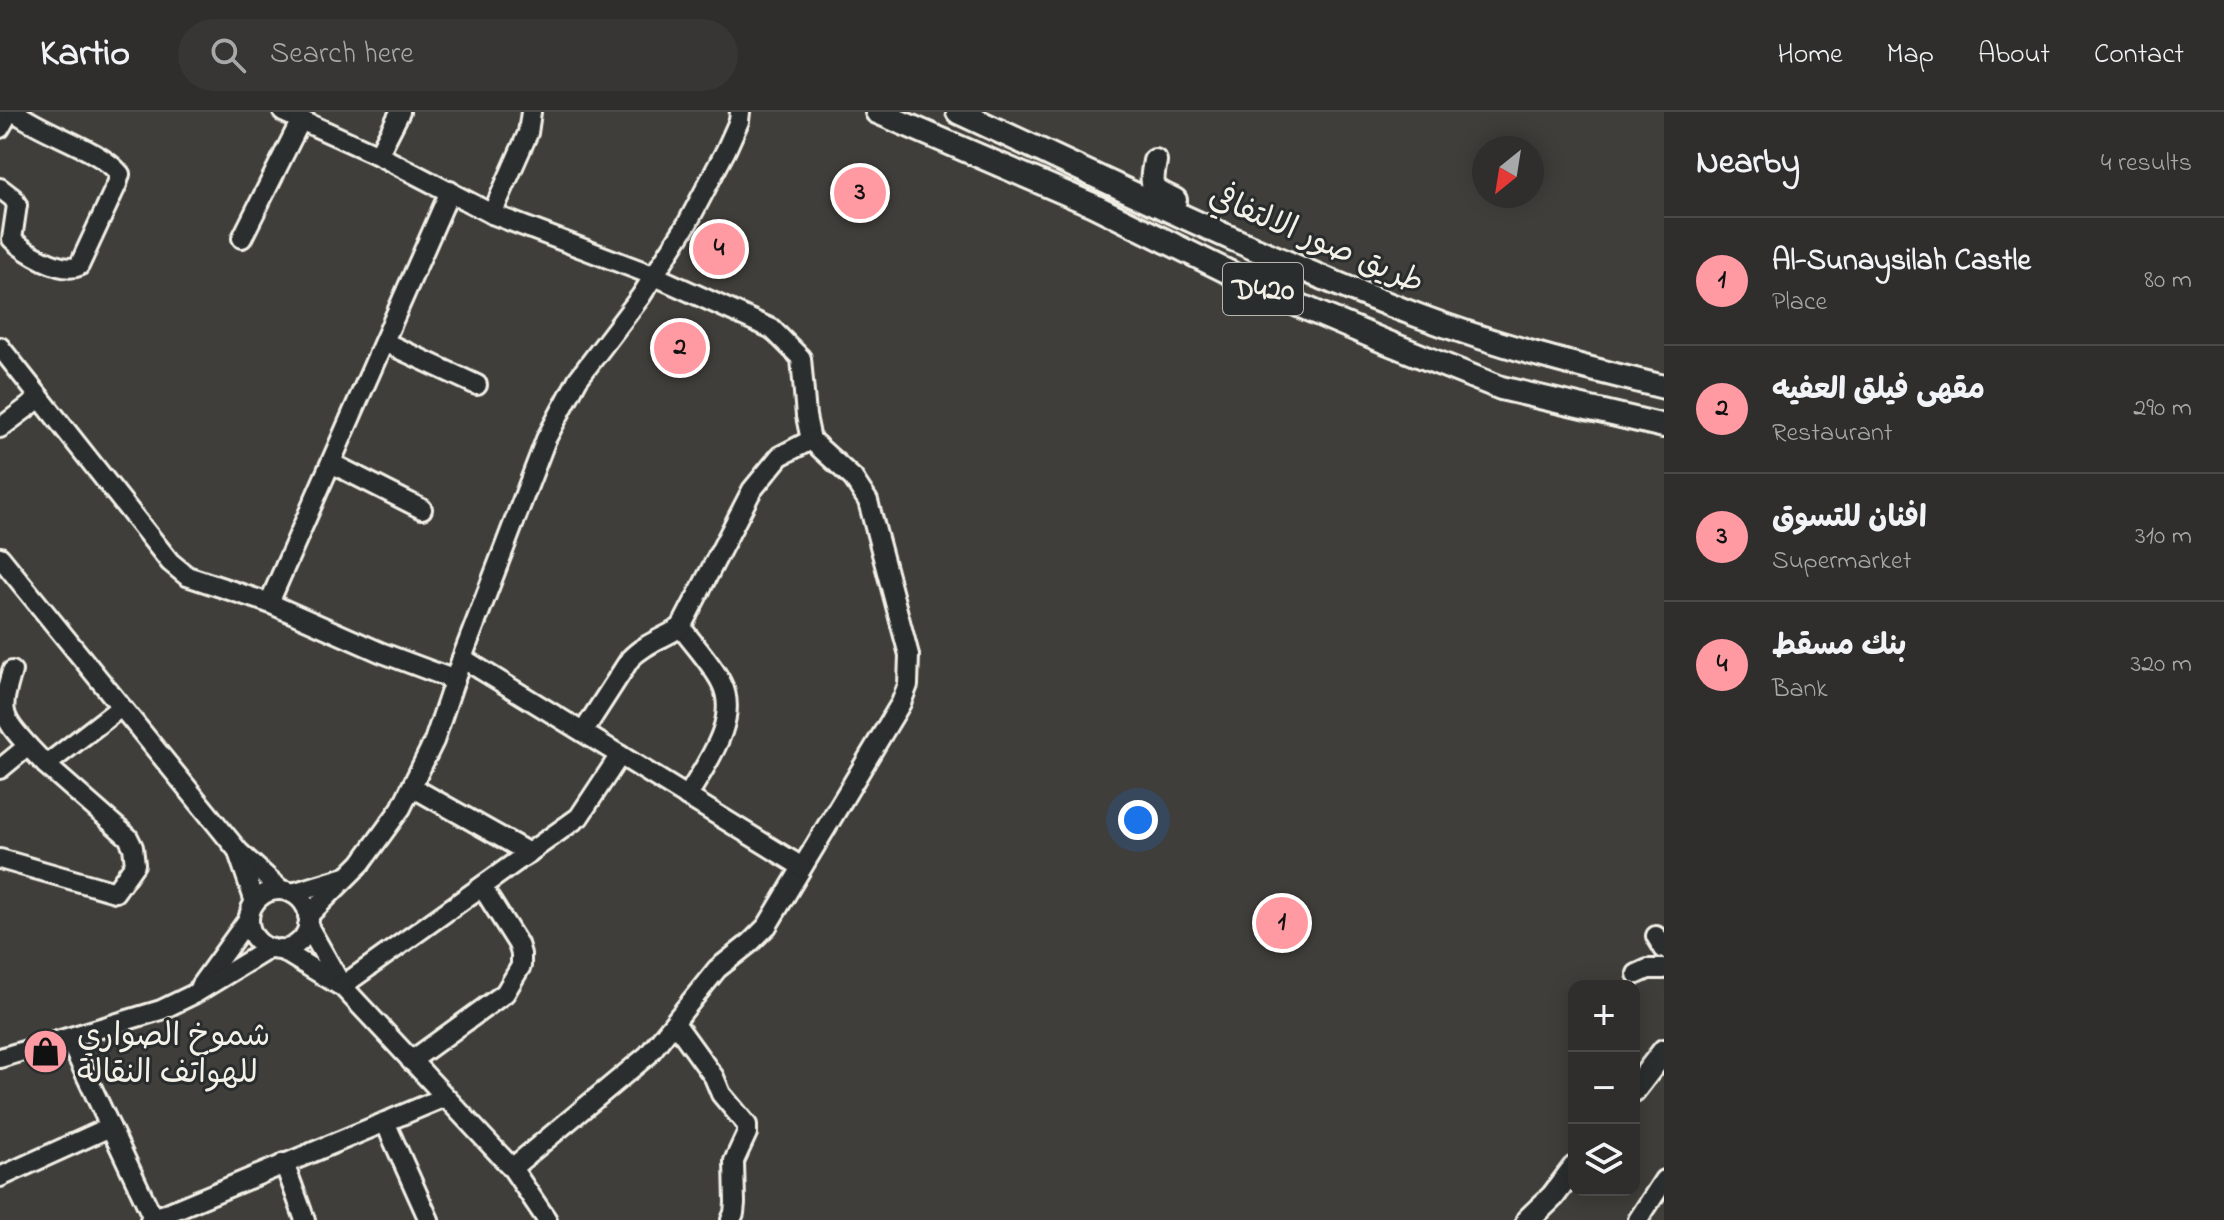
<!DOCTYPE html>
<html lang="en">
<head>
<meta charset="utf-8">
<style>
	body { margin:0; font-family:"Indie Flower","Playpen Sans Arabic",sans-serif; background:#373634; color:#f1f3f6 }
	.controls { position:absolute; right:24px; bottom:24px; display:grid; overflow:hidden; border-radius:16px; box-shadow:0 4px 20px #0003 }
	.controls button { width:72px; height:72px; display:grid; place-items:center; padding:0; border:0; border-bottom:2px solid #4a4a48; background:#2f2e2c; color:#f1f3f6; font:40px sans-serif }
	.compass { position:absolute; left:1472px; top:24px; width:72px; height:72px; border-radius:50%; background:#2f2e2c; box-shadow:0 4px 20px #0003; rotate:210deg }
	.you { position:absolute; left:1138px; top:708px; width:28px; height:28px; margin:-20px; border:6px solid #fff; border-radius:50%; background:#1a73e8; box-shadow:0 0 0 12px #1a73e833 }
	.badge { display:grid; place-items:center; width:52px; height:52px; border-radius:50%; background:#ff9aa2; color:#111; font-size:26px; font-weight:700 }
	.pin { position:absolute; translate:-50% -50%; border:4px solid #fff; box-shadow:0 2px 8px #0006 }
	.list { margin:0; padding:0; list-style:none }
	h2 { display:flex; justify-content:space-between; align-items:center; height:104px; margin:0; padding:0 32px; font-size:34px }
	h2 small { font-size:26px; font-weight:400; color:#a7a8a9 }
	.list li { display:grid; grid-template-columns:52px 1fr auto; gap:24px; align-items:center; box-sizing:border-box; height:128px; padding:0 32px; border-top:2px solid #4a4a48 }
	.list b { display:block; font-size:30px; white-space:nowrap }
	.list p { margin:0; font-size:26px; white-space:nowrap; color:#a7a8a9 }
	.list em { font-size:26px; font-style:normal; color:#a7a8a9 }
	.icon { flex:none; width:44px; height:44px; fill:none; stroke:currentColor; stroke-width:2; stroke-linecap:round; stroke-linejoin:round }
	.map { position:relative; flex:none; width:1664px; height:1108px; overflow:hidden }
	header { display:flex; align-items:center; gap:48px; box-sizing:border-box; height:112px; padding:0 40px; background:#2f2e2c; border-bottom:2px solid #4a4a48 }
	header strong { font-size:38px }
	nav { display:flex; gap:44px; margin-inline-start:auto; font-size:28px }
	.search { width:560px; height:72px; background:#373634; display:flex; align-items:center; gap:20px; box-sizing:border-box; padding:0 28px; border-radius:44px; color:#a7a8a9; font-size:30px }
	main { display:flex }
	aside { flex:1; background:#2f2e2c }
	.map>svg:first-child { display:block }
</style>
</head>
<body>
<header>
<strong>Kartio</strong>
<div class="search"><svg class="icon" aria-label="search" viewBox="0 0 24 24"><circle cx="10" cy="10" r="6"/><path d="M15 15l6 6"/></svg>Search here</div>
<nav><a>Home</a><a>Map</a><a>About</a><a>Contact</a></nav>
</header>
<main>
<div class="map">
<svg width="1664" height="1108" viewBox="0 0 1664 1108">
	<rect width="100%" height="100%" fill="#3f3e3a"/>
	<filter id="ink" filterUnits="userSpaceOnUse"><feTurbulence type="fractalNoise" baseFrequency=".0125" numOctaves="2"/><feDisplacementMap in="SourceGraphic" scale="16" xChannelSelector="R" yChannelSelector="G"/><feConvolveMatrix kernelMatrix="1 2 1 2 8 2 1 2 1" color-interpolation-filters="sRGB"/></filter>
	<g filter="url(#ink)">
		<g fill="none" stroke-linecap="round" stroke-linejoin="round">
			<defs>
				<g id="minor">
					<path d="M 283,0 L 378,43 L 492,102 L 655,164 L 772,217 L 801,246 L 806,304 L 811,328 L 853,366 L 868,389 L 909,543 L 908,573 L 901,591 L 767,814 L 750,831 L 717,857 L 648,943 L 512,1056"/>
					<path d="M 0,16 L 9,0"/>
					<path d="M 378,43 L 400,0"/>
					<path d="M 0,76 L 13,86 L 17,93 L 12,127 C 25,140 61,162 79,154 L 117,72 L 120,62 C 98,36 44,22 15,0"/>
					<path d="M 492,102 L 528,21 L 531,0"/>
					<path d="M 242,126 L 301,8"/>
					<path d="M 384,230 L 477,273"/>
					<path d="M 0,235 L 170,450 L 187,464 L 269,491 L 380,540 L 455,568"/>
					<path d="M 0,316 L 40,286"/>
					<path d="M 331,351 L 422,397"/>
					<path d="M 0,445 L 239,740 L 281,778"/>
					<path d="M 269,491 L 450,79"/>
					<path d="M 681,515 C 693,532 712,552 721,570 C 741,608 705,653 687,685"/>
					<path d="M 462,546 L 802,755"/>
					<path d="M 12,559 C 0,600 0,603 28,634"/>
					<path d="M 583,620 L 630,547 C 644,532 664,526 681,515 L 752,378 L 780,344 L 811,328"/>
					<path d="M 46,653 L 121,595"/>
					<path d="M 0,657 L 28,634 L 46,653 L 128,725 L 133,735 L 135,752 L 115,780 L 0,747"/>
					<path d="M 412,675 L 529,741"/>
					<path d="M 239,743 L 255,790"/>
					<circle cx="279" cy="808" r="30"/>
					<path d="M 292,781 L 345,765"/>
					<path d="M 308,804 L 361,751 L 401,696 L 434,629 L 462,546 L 546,327 L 578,267 L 641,184 L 687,112 L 726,38 L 739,9 L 740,0"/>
					<path d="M 308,814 L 342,874 L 512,1056 L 547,1108"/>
					<path d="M 1656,824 L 1664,837"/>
					<path d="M 280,837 L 339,873"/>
					<path d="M 1637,862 L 1648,857 L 1664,857"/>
					<path d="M 200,874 L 249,806"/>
					<path d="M 342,874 L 579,705 L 620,643"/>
					<path d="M 675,911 L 714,965 L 721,982 L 747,1013 L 747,1021 L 734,1049 L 735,1091 L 734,1101 L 731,1108"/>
					<path d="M 69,927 L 154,1108"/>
					<path d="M 0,946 L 161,898 L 194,882 L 270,836"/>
					<path d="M 411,949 L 505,881 L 521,854 L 521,842 L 518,832 L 482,775"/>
					<path d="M 385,1010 L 429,1108"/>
					<path d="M 284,1051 L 305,1108"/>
					<path d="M 0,1065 L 110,1015"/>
					<path d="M 150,1108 L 445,985"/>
					<path d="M 1638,1108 L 1664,1068"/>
				</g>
				<g id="major">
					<path d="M 877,0 L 1093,93 L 1277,184 L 1381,228 L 1501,276 L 1664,314"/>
					<path d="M 958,0 C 1110,70 1262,145 1419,204 C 1499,234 1581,255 1664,275"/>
					<path d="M 1155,49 C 1150,75 1151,77 1175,88"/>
					<path d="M 1634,978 L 1664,939"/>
					<path d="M 1528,1108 L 1553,1084 L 1574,1056"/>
				</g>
			</defs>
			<use href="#minor" stroke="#f4f1e8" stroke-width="24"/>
			<use href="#major" stroke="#f4f1e8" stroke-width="28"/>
			<use href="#minor" stroke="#2a2d2e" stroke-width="18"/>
			<use href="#major" stroke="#2a2d2e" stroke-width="22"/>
		</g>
	</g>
	<defs>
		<symbol id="shop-disc" viewBox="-11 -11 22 22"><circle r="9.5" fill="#ff9aa2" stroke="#2a2d2e"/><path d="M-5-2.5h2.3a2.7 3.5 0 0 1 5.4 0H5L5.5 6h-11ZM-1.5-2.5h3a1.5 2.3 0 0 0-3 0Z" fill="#111"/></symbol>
	</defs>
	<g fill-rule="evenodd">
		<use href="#shop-disc" x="20" y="914" width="51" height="51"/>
	</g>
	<g text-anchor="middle" stroke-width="6" stroke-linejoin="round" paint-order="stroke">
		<rect fill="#2a2d2e" stroke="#b7b6b0" stroke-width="2" x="1223" y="151" width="80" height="52" rx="6"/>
		<g font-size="30" font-weight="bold" fill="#f4f1e8">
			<text x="1263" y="187">D420</text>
		</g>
		<g font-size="32" fill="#f4f1e8" stroke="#2a2d2e">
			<text transform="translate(1317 126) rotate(23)" y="11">طريق صور الالتفافي</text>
		</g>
		<g font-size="32" fill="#f4f1e8" stroke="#2a2d2e" text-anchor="start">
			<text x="77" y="933">شموخ الصواري<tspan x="77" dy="37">للهواتف النقالة</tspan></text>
		</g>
	</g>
</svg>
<div class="controls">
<button>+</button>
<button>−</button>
<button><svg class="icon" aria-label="layers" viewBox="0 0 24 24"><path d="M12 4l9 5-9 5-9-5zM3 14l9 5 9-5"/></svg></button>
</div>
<svg class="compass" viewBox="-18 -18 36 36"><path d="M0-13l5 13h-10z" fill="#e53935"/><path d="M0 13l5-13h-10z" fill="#a7a8a9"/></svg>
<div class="you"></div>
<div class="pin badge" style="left:1282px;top:811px">1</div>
<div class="pin badge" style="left:680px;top:236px">2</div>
<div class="pin badge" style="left:860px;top:81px">3</div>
<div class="pin badge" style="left:719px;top:137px">4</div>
</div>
<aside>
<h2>Nearby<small>4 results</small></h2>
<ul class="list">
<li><span class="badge">1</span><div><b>Al-Sunaysilah Castle</b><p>Place</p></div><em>80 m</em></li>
<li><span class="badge">2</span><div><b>مقهى فيلق العفيه</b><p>Restaurant</p></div><em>290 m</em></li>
<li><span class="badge">3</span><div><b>افنان للتسوق</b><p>Supermarket</p></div><em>310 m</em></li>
<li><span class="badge">4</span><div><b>بنك مسقط</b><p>Bank</p></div><em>320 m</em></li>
</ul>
</aside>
</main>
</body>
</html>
